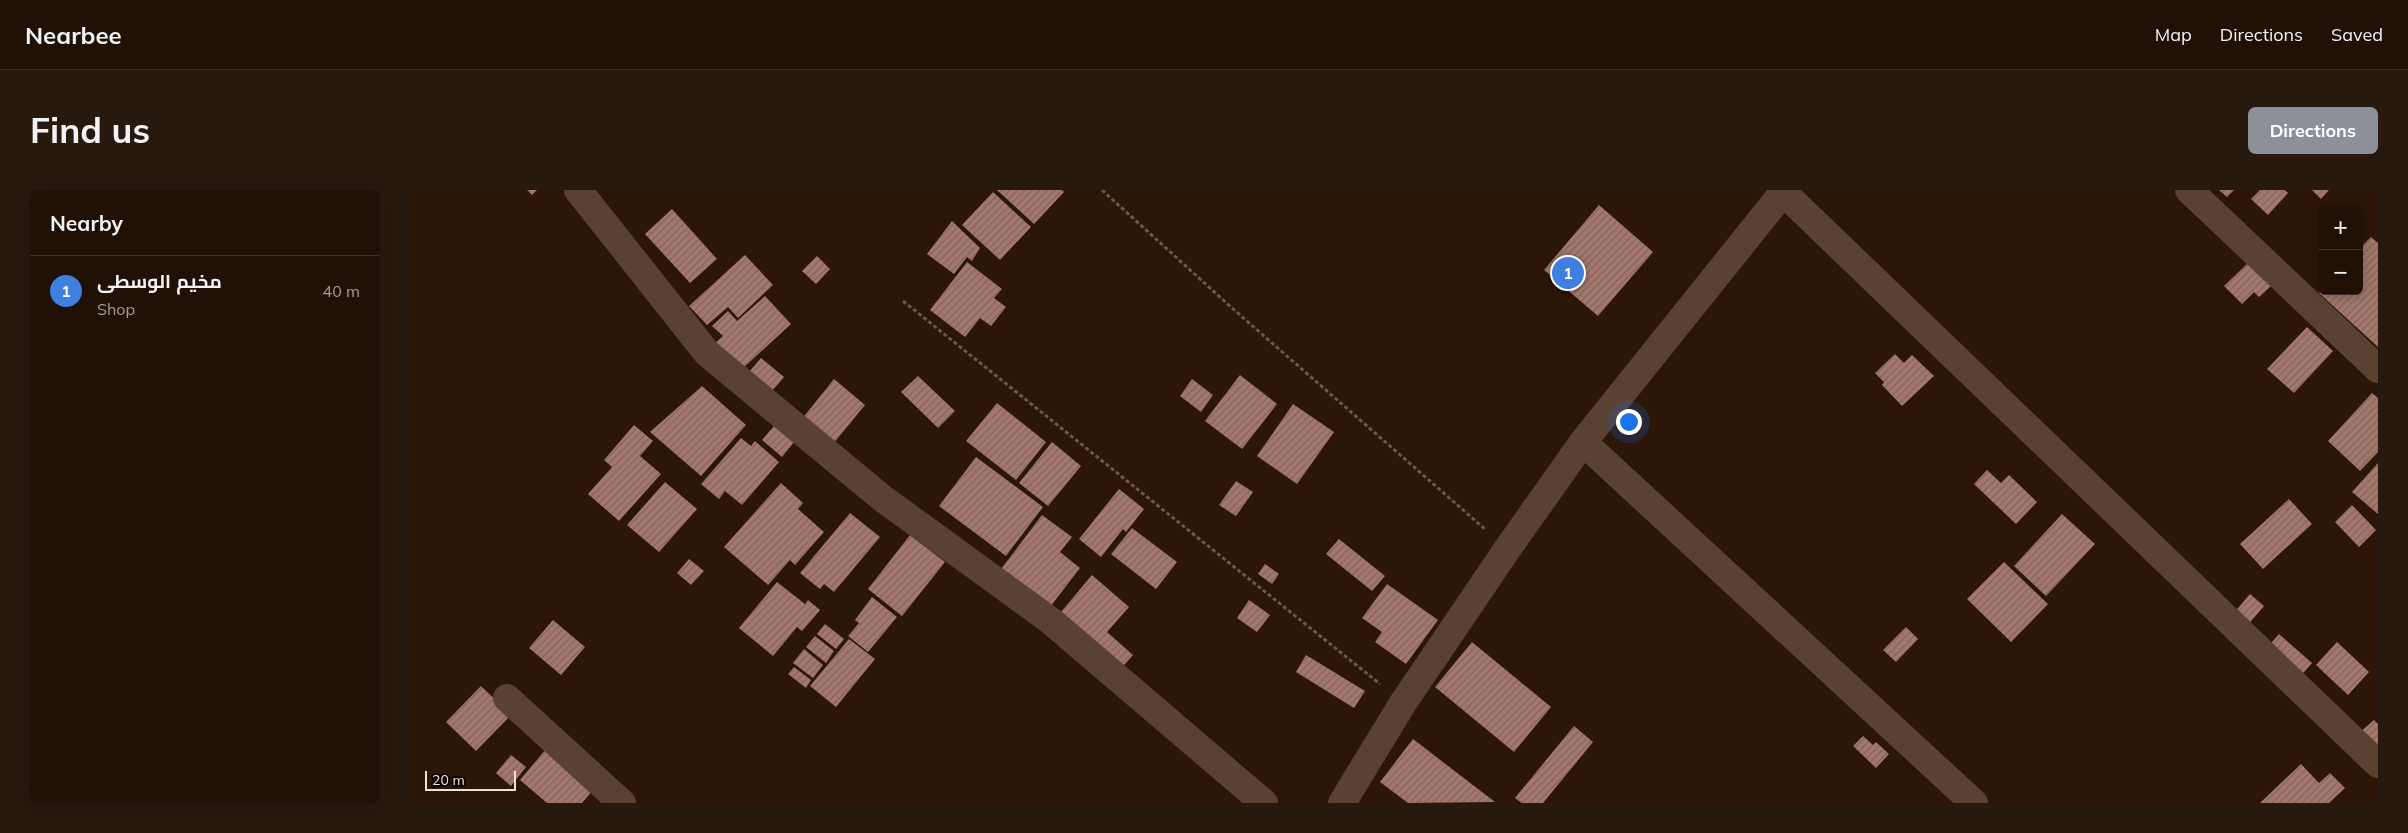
<!DOCTYPE html>
<html lang="en">
<head>
<meta charset="utf-8">
<style>
	body { margin:0; font-family:Mulish,Cairo,sans-serif; background:#28190f; color:#f1f3f6 }
	.controls { position:absolute; right:15px; top:15px; display:grid; overflow:hidden; border-radius:8px; box-shadow:0 2px 12px #0003 }
	.controls button { width:45px; height:45px; display:grid; place-items:center; padding:0; border:0; border-bottom:1px solid #3d3027; background:#201005; color:#f1f3f6; font:25px sans-serif }
	.scale { position:absolute; left:15px; bottom:12px; width:91px; box-sizing:border-box; padding-left:5px; border:2px solid #f0e1d7; border-top:0; font-size:14px; line-height:18px; white-space:nowrap; color:#f0e1d7; -webkit-text-stroke:4px #0d0502; paint-order:stroke }
	.you { position:absolute; left:1218px; top:231px; width:18px; height:18px; margin:-12px; border:4px solid #fff; border-radius:50%; background:#1a73e8; box-shadow:0 0 0 8px #1a73e833 }
	.badge { display:grid; place-items:center; width:32px; height:32px; border-radius:50%; background:#8c9099; color:#fff; font-size:16px; font-weight:700 }
	.pin { position:absolute; translate:-50% -50%; border:2px solid #fff; box-shadow:0 1px 5px #0006 }
	.list { margin:0; padding:0; list-style:none }
	h2 { display:flex; justify-content:space-between; align-items:center; height:65px; margin:0; padding:0 20px; font-size:21px }
	h2 small { font-size:16px; font-weight:400; color:#a29d9a }
	.list li { display:grid; grid-template-columns:32px 1fr auto; gap:15px; align-items:center; box-sizing:border-box; height:70px; padding:0 20px; border-top:1px solid #3d3027 }
	.list b { display:block; font-size:19px; white-space:nowrap }
	.list p { margin:0; font-size:16px; white-space:nowrap; color:#a29d9a }
	.list em { font-size:16px; font-style:normal; color:#a29d9a }
	.map { position:relative; flex:none; width:1968px; height:613px; overflow:hidden; border-radius:8px }
	header { display:flex; align-items:center; gap:30px; box-sizing:border-box; height:70px; padding:0 25px; background:#201005; border-bottom:1px solid #3d3027 }
	header strong { font-size:24px }
	nav { display:flex; gap:28px; margin-inline-start:auto; font-size:18px }
	.intro { display:flex; align-items:center; justify-content:space-between; box-sizing:border-box; height:120px; padding:0 30px }
	h1 { margin:0; font-size:35px }
	.button { padding:12px 22px; border-radius:8px; background:#8c9099; color:#fff; font-size:18px; font-weight:700 }
	main { display:flex; gap:30px; padding:0 30px }
	aside { flex:1; background:#201005; border-radius:8px; box-shadow:0 2px 12px #0003 }
	.map>svg:first-child { display:block }
</style>
</head>
<body>
<header>
<strong>Nearbee</strong>
<nav><a>Map</a><a>Directions</a><a>Saved</a></nav>
</header>
<div class="intro"><h1>Find us</h1><a class="button">Directions</a></div>
<main>
<aside>
<h2>Nearby<small></small></h2>
<ul class="list">
<li><span class="badge" style="background:#3f7fe0">1</span><div><b>مخيم الوسطى</b><p>Shop</p></div><em>40 m</em></li>
</ul>
</aside>
<div class="map">
<svg width="1968" height="613" viewBox="0 0 1968 613">
	<defs>
		<pattern id="building-hatch" width="6" height="6" patternUnits="userSpaceOnUse" patternTransform="scale(1.25)"><rect width="6" height="6" fill="#a3776c"/><path d="M-1 1l2-2M0 6l6-6M5 7l2-2" fill="none" stroke="#83655d"/></pattern>
	</defs>
	<rect width="100%" height="100%" fill="#2b1607"/>
	<g fill="url(#building-hatch)">
		<path d="M 117,0 L 127,0 L 122,5 Z"/>
		<path d="M 587,0 L 652,0 L 654,2 L 624,34 Z"/>
		<path d="M 1809,0 L 1824,0 L 1817,7 Z"/>
		<path d="M 1850,0 L 1875,0 L 1878,3 L 1858,25 L 1841,9 Z"/>
		<path d="M 1902,0 L 1919,0 L 1911,9 Z"/>
		<path d="M 583,2 L 621,37 L 590,70 L 552,35 Z"/>
		<path d="M 1189,15 L 1243,62 L 1188,126 L 1134,80 Z"/>
		<path d="M 262,19 L 307,69 L 280,93 L 235,44 Z"/>
		<path d="M 542,31 L 570,58 L 562,71 L 557,67 L 544,84 L 517,64 Z"/>
		<path d="M 1961,47 L 1968,53 L 1968,157 L 1909,103 L 1912,99 L 1912,101 L 1949,101 L 1949,59 Z"/>
		<path d="M 335,65 L 363,95 L 328,128 L 318,117 L 297,135 L 279,116 Z"/>
		<path d="M 407,66 L 420,79 L 406,94 L 392,81 Z"/>
		<path d="M 557,72 L 592,99 L 584,108 L 596,117 L 581,136 L 570,128 L 555,147 L 520,120 Z"/>
		<path d="M 1839,72 L 1862,95 L 1849,107 L 1844,102 L 1832,114 L 1814,96 Z"/>
		<path d="M 355,106 L 381,134 L 331,180 L 301,157 L 313,146 L 302,136 L 318,121 L 327,131 Z"/>
		<path d="M 1897,137 L 1923,161 L 1884,203 L 1857,179 Z"/>
		<path d="M 1485,164 L 1494,173 L 1502,165 L 1524,186 L 1492,216 L 1472,195 L 1474,192 L 1465,183 Z"/>
		<path d="M 351,168 L 374,187 L 362,201 L 339,182 Z"/>
		<path d="M 830,185 L 867,214 L 832,259 L 795,231 Z"/>
		<path d="M 508,186 L 545,221 L 528,238 L 491,202 Z"/>
		<path d="M 424,189 L 455,215 L 423,254 L 392,229 Z"/>
		<path d="M 782,189 L 803,205 L 791,222 L 770,206 Z"/>
		<path d="M 292,196 L 336,235 L 291,286 L 240,242 Z"/>
		<path d="M 1962,203 L 1968,208 L 1968,262 L 1950,281 L 1918,251 Z"/>
		<path d="M 587,213 L 636,252 L 606,290 L 556,251 Z"/>
		<path d="M 883,214 L 924,242 L 887,294 L 847,266 Z"/>
		<path d="M 224,235 L 243,251 L 230,266 L 251,284 L 209,331 L 178,304 L 202,277 L 194,270 Z"/>
		<path d="M 364,236 L 384,252 L 372,267 L 352,250 Z"/>
		<path d="M 331,248 L 341,256 L 345,251 L 369,272 L 332,315 L 315,301 L 309,309 L 291,294 Z"/>
		<path d="M 642,252 L 671,276 L 638,316 L 609,293 Z"/>
		<path d="M 566,267 L 633,317 L 596,366 L 529,316 Z"/>
		<path d="M 1968,273 L 1968,324 L 1942,302 Z"/>
		<path d="M 1577,280 L 1591,293 L 1599,285 L 1627,312 L 1606,334 L 1564,294 Z"/>
		<path d="M 826,291 L 843,302 L 826,326 L 809,315 Z"/>
		<path d="M 255,292 L 287,319 L 249,362 L 217,335 Z"/>
		<path d="M 371,293 L 393,313 L 388,319 L 414,342 L 385,375 L 380,370 L 358,395 L 314,357 Z"/>
		<path d="M 709,299 L 734,319 L 716,342 L 713,339 L 691,367 L 669,349 Z"/>
		<path d="M 1879,309 L 1902,334 L 1853,379 L 1830,354 Z"/>
		<path d="M 1942,315 L 1966,340 L 1949,357 L 1925,332 Z"/>
		<path d="M 440,323 L 470,347 L 424,402 L 414,394 L 410,399 L 390,383 Z"/>
		<path d="M 1652,324 L 1685,354 L 1636,406 L 1604,376 Z"/>
		<path d="M 632,325 L 662,347 L 650,362 L 670,378 L 637,421 L 588,383 Z"/>
		<path d="M 722,338 L 767,372 L 746,399 L 701,364 Z"/>
		<path d="M 500,345 L 535,372 L 492,426 L 458,399 Z"/>
		<path d="M 929,349 L 975,386 L 962,401 L 916,364 Z"/>
		<path d="M 279,369 L 294,381 L 281,395 L 267,383 Z"/>
		<path d="M 1594,372 L 1638,414 L 1601,452 L 1557,409 Z"/>
		<path d="M 855,374 L 869,384 L 862,394 L 848,384 Z"/>
		<path d="M 682,385 L 719,417 L 697,442 L 723,465 L 707,483 L 645,429 Z"/>
		<path d="M 367,392 L 395,414 L 398,410 L 410,420 L 392,441 L 387,437 L 363,466 L 329,438 Z"/>
		<path d="M 977,394 L 1028,430 L 996,474 L 965,452 L 972,442 L 952,428 Z"/>
		<path d="M 1840,404 L 1854,416 L 1837,436 L 1823,424 Z"/>
		<path d="M 462,407 L 487,427 L 458,462 L 438,446 L 449,433 L 445,430 Z"/>
		<path d="M 839,410 L 860,425 L 847,442 L 827,428 Z"/>
		<path d="M 143,430 L 175,457 L 151,485 L 119,458 Z"/>
		<path d="M 415,434 L 434,449 L 426,459 L 407,444 Z"/>
		<path d="M 1496,437 L 1508,449 L 1486,472 L 1473,460 Z"/>
		<path d="M 1869,444 L 1902,473 L 1888,489 L 1855,460 Z"/>
		<path d="M 405,446 L 424,461 L 416,473 L 396,457 Z"/>
		<path d="M 439,449 L 465,469 L 426,517 L 400,496 Z"/>
		<path d="M 1062,452 L 1141,517 L 1104,562 L 1025,497 Z"/>
		<path d="M 1927,452 L 1959,482 L 1938,505 L 1906,475 Z"/>
		<path d="M 394,459 L 413,475 L 403,488 L 383,473 Z"/>
		<path d="M 896,465 L 955,501 L 944,518 L 886,482 Z"/>
		<path d="M 384,477 L 401,490 L 396,498 L 378,484 Z"/>
		<path d="M 71,496 L 101,525 L 66,561 L 36,532 Z"/>
		<path d="M 1964,530 L 1968,534 L 1968,558 L 1949,543 Z"/>
		<path d="M 1164,536 L 1183,552 L 1133,613 L 1112,613 L 1105,608 Z"/>
		<path d="M 1453,546 L 1463,555 L 1466,552 L 1479,564 L 1466,578 L 1443,556 Z"/>
		<path d="M 1003,549 L 1085,612 L 998,613 L 970,592 Z"/>
		<path d="M 136,559 L 183,600 L 172,613 L 137,613 L 110,590 Z"/>
		<path d="M 101,565 L 116,577 L 101,596 L 86,583 Z"/>
		<path d="M 1891,574 L 1909,593 L 1920,583 L 1935,598 L 1919,613 L 1850,613 Z"/>
	</g>
	<g fill="none" stroke-linecap="round" stroke-linejoin="round">
		<g stroke="#6b584b" stroke-width="3" stroke-dasharray="4 2.5" stroke-linecap="butt">
			<path d="M 692,0 L 822,118 L 1076,340"/>
			<path d="M 493,111 L 970,494"/>
		</g>
		<g stroke="#594231" stroke-width="28">
			<path d="M 168,0 L 297,163 L 472,308 L 641,431 L 854,613"/>
			<path d="M 1779,0 L 1968,179"/>
			<path d="M 1373,2 L 1968,574"/>
			<path d="M 1173,252 L 1564,613"/>
			<path d="M 97,508 L 212,613"/>
			<path d="M 932,613 L 993,513 L 1098,358 L 1173,252 L 1375,0"/>
		</g>
	</g>
</svg>
<div class="controls">
<button>+</button>
<button>−</button>
</div>
<div class="scale">20 m</div>
<div class="you"></div>
<div class="pin badge" style="left:1158px;top:83px;background:#3f7fe0">1</div>
</div>
</main>
</body>
</html>
